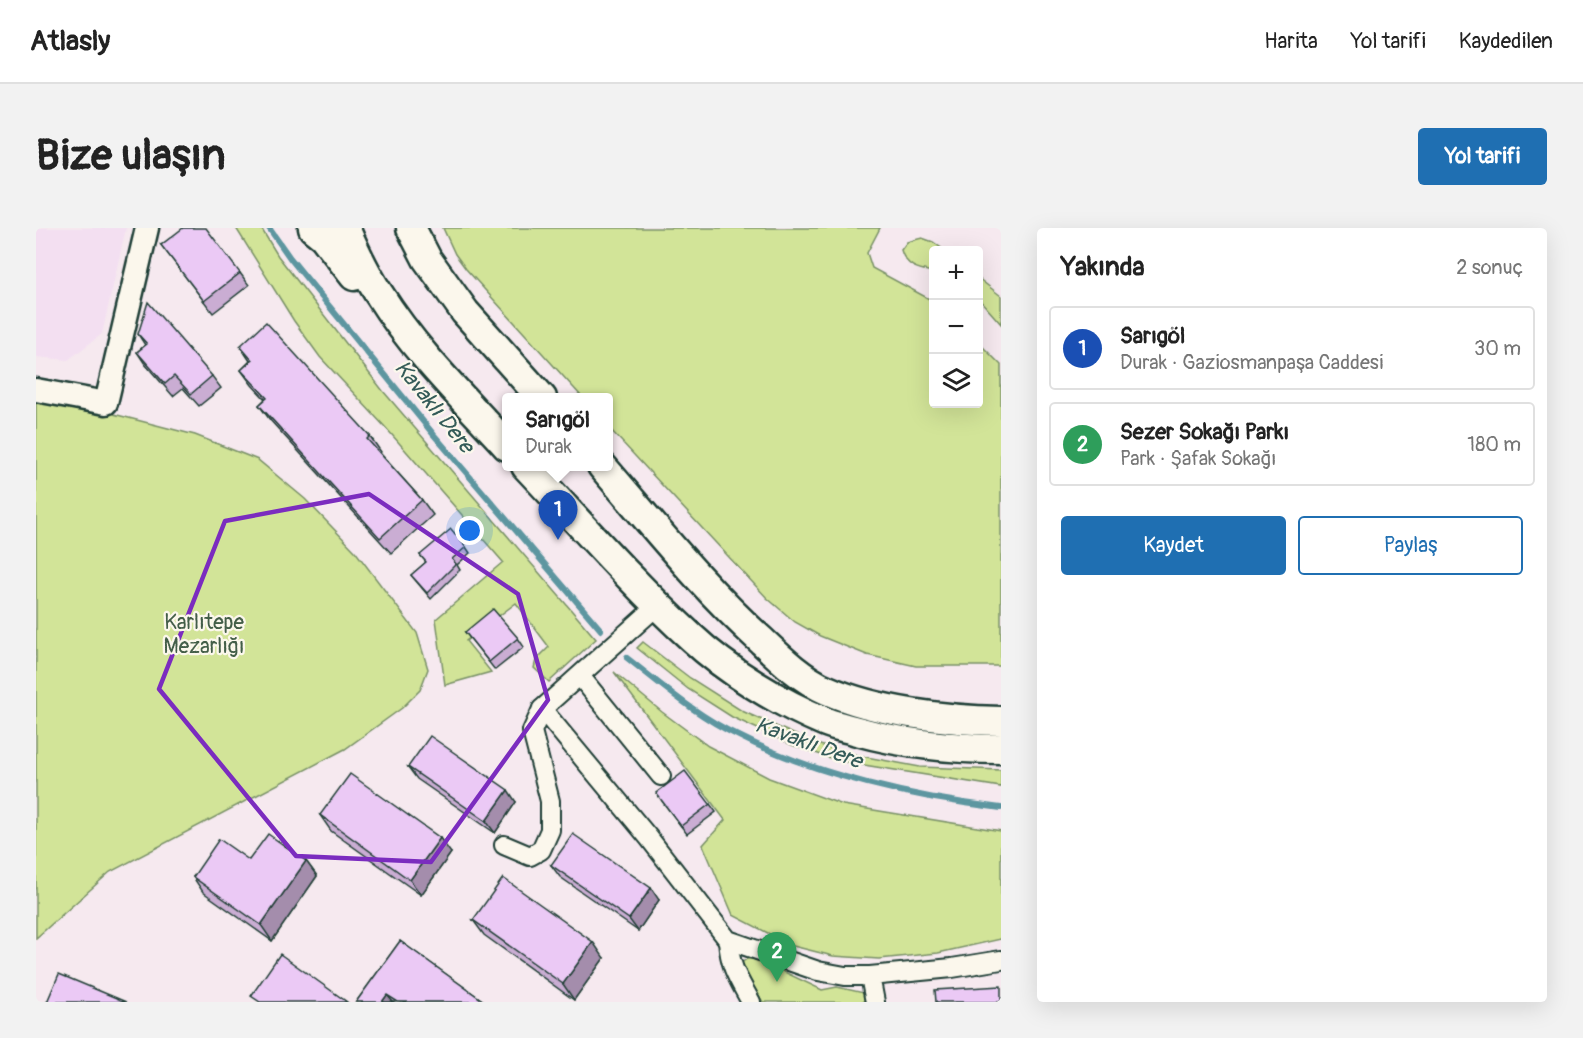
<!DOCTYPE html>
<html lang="tr">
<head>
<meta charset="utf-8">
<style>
	body { margin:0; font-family:Pangolin,sans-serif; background:#f2f2f2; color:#222 }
	.controls { position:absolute; right:18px; top:18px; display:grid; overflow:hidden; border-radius:6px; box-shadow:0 6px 24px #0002 }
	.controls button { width:54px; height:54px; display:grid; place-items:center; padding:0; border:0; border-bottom:2px solid #e0e0e0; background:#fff; color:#222; font:30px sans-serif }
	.you { position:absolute; left:434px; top:303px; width:21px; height:21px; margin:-15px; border:4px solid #fff; border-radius:50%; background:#1a73e8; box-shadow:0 0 0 9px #1a73e833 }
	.badge { display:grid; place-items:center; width:39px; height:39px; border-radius:50%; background:#1f6fb2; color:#fff; font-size:20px; font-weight:700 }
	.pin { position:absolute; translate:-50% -50px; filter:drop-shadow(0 2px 3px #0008) }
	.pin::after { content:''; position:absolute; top:32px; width:21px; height:18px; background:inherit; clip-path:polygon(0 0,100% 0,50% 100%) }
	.popup { position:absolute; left:466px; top:165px; width:111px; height:78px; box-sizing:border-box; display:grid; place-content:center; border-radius:6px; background:#fff; filter:drop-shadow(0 2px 4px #0005); font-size:20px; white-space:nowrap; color:#767676 }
	.popup b { font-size:22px; color:#222 }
	.popup::after { content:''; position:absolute; left:50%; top:100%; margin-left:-12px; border:12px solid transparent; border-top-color:#fff }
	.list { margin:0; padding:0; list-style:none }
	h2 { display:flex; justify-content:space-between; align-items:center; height:78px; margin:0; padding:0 24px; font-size:26px }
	h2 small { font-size:20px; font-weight:400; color:#767676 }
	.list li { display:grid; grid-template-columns:39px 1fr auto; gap:18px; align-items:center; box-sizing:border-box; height:84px; margin:0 12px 12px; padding:0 12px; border:2px solid #e0e0e0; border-radius:6px }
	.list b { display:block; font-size:22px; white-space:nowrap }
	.list p { margin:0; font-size:20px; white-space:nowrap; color:#767676 }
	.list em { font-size:20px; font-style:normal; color:#767676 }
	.actions { display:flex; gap:12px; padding:18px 24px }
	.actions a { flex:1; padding:14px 0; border:2px solid #1f6fb2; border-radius:6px; text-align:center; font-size:21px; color:#1f6fb2 }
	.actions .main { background:#1f6fb2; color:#fff }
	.icon { flex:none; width:33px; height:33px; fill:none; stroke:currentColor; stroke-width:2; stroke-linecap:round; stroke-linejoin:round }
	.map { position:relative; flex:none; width:965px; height:774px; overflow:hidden; border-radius:6px }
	header { display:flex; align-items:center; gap:36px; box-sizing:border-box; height:84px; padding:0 30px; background:#fff; border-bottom:2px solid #e0e0e0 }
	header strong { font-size:28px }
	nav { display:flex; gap:33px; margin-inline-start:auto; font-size:21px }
	.intro { display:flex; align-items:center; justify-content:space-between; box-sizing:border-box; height:144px; padding:0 36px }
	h1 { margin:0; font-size:42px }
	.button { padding:15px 27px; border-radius:6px; background:#1f6fb2; color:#fff; font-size:21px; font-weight:700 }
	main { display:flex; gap:36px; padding:0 36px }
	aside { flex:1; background:#fff; border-radius:6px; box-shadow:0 6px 24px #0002 }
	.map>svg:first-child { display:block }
</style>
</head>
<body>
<header>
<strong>Atlasly</strong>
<nav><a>Harita</a><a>Yol tarifi</a><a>Kaydedilen</a></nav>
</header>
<div class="intro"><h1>Bize ulaşın</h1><a class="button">Yol tarifi</a></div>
<main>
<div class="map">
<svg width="965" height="774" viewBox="0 0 965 774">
	<rect width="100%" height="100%" fill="#f6e9ef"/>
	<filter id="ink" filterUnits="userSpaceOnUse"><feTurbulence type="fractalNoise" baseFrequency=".0167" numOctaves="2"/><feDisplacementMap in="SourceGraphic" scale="12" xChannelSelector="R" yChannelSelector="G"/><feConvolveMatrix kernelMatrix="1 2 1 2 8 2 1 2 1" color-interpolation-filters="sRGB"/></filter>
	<g filter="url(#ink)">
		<path fill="#f3dff1" d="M 0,0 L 90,0 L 66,106 L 32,132 L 0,129 Z"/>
		<g fill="#d2e498" stroke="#789066" stroke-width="1.5">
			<path d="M 200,0 L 225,0 L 242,28 L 347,163 L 560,411 L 513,454 L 498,440 L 500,432 L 513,419 L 480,375 L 430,413 L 455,444 L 409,457 L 400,391 L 467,334 L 350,200 L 284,129 L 258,93 Z"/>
			<path d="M 407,0 L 844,0 L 831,25 L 836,40 L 897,73 L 897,176 L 942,176 L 943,115 L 965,137 L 965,438 L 880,438 L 831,427 L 784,408 L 759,394 L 731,370 L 573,200 L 573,170 L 546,169 L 430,41 L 419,26 Z"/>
			<path d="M 886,10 L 897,14 L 908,22 L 897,22 L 897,44 C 882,41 870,39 865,22 L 871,14 Z"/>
			<path d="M 942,50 L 965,68 L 965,96 L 943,71 Z"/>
			<path d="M 0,172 L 58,181 L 159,207 L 222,232 L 269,271 L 319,323 L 381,405 L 392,441 L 384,462 L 366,480 L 309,521 L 74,644 L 0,710 Z"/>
			<path d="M 607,414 L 654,450 L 706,483 L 780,516 L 825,528 L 884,539 L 965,542 L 965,559 L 803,533 L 756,517 L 696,489 L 652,461 L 601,420 Z"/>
			<path d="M 578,444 L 626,484 L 672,518 L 733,550 L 807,577 L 965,603 L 965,711 L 902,725 L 843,731 L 797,728 L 757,718 L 697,687 L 667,617 L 689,592 Z"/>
			<path d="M 711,731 L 721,731 L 786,762 L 801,759 L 828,765 L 828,774 L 727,774 L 710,749 L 705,735 Z"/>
		</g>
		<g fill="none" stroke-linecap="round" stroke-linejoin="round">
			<g stroke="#5d96a0" stroke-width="6">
				<path d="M 233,0 L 254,30 L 398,207 L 565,402"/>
				<path d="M 591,430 C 627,458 661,488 703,508 C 779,547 880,570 965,580"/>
			</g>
			<defs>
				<g id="minor">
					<path d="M 544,448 L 625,548"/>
					<path d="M 506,481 L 613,610 L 692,712 L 782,743 L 809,748 L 834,748"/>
					<path d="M 468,617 L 494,628 L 505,622 L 514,602 L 514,573 L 496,503 L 506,481 L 622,377"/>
					<path d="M 692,712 C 694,740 702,750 715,774"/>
					<path d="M 839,774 L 834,748 L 916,740 L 965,732"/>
				</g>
				<path id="tertiary" d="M 0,162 L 70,175 L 111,0"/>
				<g id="primary">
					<path d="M 277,0 L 287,8 L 318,48"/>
					<path d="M 309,0 C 319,23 329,45 343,66 C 378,122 427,170 471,218"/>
					<path d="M 375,0 L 391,31 L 429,84 L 506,170"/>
					<path d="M 490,238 C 544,295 597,356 655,409 C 691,443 744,475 790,494 C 800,498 811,500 821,503 C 868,516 916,521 965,521"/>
					<path d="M 566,238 C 618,298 667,360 726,413 C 745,431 767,452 791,462 C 841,484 911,492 965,493"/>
				</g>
			</defs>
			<use href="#minor" stroke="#1f3d34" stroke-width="22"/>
			<use href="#tertiary" stroke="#1f3d34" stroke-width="27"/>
			<use href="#primary" stroke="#1f3d34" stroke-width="33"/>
			<use href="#minor" stroke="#fbf7ec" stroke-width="18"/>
			<use href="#tertiary" stroke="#fbf7ec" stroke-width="22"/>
			<use href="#primary" stroke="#fbf7ec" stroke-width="28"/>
		</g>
		<g fill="#caadd3" stroke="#1f3d34" stroke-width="1.5">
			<path d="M 125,17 L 204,45 L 213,57 L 177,85 Z"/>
			<path d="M 102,106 L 176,148 L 185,160 L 163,178 L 147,160 L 137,168 L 109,136 L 101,124 L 109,117 Z"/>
			<path d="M 204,118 L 334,208 L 345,224 L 344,225 L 386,272 L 397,287 L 355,325 L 234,192 L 223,177 L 229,171 L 216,157 L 205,142 L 214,133 Z"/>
			<path d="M 430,319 L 434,325 L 421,337 L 424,342 L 395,371 L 375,347 L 390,334 L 384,327 Z"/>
			<path d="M 429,404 L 482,410 L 488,419 L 459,442 Z"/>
			<path d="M 372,539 L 480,574 L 459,605 L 381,551 Z"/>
			<path d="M 626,573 L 674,576 L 680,584 L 651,606 Z"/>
			<path d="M 284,587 L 415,625 L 385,667 L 295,603 Z"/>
			<path d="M 213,632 L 270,633 L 281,648 L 236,713 L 167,664 L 157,649 Z"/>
			<path d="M 515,637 L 623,672 L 602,703 L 524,649 Z"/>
			<path d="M 437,692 L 568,730 L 538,772 L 448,707 Z"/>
			<path d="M 364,713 L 449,774 L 320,774 Z"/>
		</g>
		<g fill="#a48dac" stroke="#1f3d34" stroke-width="1.5">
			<path d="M 472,562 L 480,574 L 459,605 L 450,593 Z"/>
			<path d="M 404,610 L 415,625 L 385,667 L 374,652 Z"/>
			<path d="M 270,633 L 281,648 L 236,713 L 225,697 Z"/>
			<path d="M 615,660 L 623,672 L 602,703 L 593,691 Z"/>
			<path d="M 557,714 L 568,730 L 538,772 L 527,756 Z"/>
			<path d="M 351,767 L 357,774 L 346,774 Z"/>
		</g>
		<g fill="#ebc9f5" stroke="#1f3d34" stroke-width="1.5">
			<path d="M 147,0 L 170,0 L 204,45 L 168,73 L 125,17 Z"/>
			<path d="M 112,74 L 176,148 L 155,166 L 138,148 L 129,156 L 101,124 L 111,116 L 102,106 Z"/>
			<path d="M 230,94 L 334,208 L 331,211 L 386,272 L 344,310 L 223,177 L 231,170 L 205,142 L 216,132 L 204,118 Z"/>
			<path d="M 415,301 L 430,319 L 416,331 L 420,336 L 391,365 L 375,347 L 390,334 L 384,327 Z"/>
			<path d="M 457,381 L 482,410 L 453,434 L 429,404 Z"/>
			<path d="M 394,508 L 472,562 L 450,593 L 372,539 Z"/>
			<path d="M 649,543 L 674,576 L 645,598 L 620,565 Z"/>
			<path d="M 314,546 L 404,610 L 374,652 L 284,587 Z"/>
			<path d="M 232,606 L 270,633 L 225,697 L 157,649 L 183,611 L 213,632 Z"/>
			<path d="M 537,606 L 615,660 L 593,691 L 515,637 Z"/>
			<path d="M 467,650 L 557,714 L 527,756 L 437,692 Z"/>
			<path d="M 364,713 L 449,774 L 362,774 L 351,767 L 346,774 L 320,774 Z"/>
			<path d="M 244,726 L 311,774 L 224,774 L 215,768 Z"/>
			<path d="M 23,746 L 90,774 L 11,774 Z"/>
			<path d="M 965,758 L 965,774 L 900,774 L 899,762 Z"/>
		</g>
	</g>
	<path fill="none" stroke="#7b2cbf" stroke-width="4.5" stroke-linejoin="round" d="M 333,266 L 482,366 L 512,472 L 395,634 L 260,628 L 123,461 L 189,293 Z"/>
	<g text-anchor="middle" stroke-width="4.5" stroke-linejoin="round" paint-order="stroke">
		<g font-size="21" fill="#435e48" stroke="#fbf7ec">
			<text x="168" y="401">Karlıtepe<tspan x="168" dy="24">Mezarlığı</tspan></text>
		</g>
		<g font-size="22" font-style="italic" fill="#345b58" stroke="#fbf7ec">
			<text transform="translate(399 178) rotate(51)" y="8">Kavaklı Dere</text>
			<text transform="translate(773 514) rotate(20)" y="8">Kavaklı Dere</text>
		</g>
	</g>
</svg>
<div class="controls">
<button>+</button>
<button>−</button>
<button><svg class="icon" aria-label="layers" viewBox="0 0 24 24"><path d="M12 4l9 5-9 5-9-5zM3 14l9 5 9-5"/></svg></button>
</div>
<div class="you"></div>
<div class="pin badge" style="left:522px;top:312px;background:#1a4fb4">1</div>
<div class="popup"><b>Sarıgöl</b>Durak</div>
<div class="pin badge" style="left:741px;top:754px;background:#2e9e5b">2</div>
</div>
<aside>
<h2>Yakında<small>2 sonuç</small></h2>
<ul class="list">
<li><span class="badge" style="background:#1a4fb4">1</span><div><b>Sarıgöl</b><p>Durak · Gaziosmanpaşa Caddesi</p></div><em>30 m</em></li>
<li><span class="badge" style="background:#2e9e5b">2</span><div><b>Sezer Sokağı Parkı</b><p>Park · Şafak Sokağı</p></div><em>180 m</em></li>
</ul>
<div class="actions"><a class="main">Kaydet</a><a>Paylaş</a></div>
</aside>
</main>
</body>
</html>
